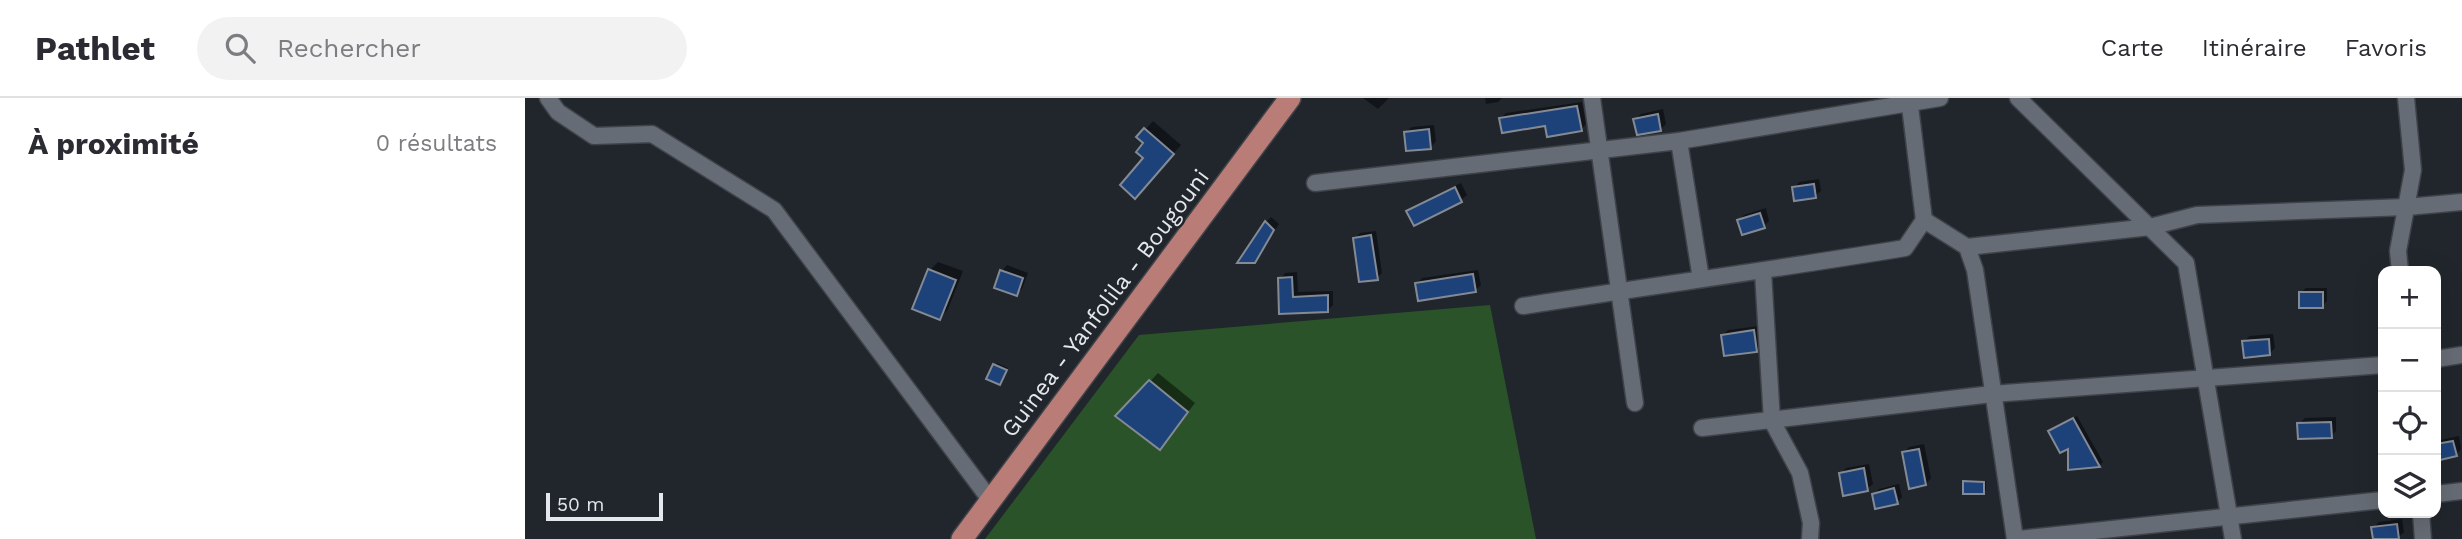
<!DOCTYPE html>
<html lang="fr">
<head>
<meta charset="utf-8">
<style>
	body { margin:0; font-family:"Work Sans",sans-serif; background:#f2f2f3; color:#2b2b33 }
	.controls { position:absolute; right:21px; bottom:21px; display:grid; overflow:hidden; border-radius:14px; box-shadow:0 7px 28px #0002 }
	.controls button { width:63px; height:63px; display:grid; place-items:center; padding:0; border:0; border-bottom:2px solid #e1e1e2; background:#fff; color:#2b2b33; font:35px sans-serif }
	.scale { position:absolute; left:21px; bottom:18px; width:117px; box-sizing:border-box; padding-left:7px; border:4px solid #e4e8ed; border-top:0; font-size:19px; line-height:24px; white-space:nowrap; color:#e4e8ed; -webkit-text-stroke:5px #21262d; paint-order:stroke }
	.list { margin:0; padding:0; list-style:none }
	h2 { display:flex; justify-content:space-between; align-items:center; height:91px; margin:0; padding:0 28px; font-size:30px }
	h2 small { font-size:23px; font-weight:400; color:#7c7c81 }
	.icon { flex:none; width:38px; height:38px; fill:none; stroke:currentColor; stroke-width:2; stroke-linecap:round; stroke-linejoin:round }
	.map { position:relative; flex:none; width:1937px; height:441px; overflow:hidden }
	header { display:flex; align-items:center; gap:42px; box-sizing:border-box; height:98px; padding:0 35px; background:#fff; border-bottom:2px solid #e1e1e2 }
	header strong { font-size:33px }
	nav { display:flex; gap:38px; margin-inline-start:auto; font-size:24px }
	.search { width:490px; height:63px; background:#f2f2f3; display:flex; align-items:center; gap:18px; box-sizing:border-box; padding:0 24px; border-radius:38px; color:#7c7c81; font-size:26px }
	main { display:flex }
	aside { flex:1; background:#fff }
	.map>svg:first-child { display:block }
</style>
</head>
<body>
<header>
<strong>Pathlet</strong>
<div class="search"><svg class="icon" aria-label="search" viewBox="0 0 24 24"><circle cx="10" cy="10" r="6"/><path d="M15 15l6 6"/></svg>Rechercher</div>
<nav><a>Carte</a><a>Itinéraire</a><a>Favoris</a></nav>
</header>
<main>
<aside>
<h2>À proximité<small>0 résultats</small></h2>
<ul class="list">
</ul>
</aside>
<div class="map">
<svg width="1937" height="441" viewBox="0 0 1937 441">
	<rect width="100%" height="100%" fill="#21262d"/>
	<path fill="#2a5329" d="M 965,207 L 1011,441 L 460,441 L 614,237 Z"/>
	<g fill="#0007">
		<path d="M 838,0 L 864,0 L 853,11 Z"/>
		<path d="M 960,0 L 977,0 L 973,4 L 961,6 Z"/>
		<path d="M 1057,4 L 1061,26 L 1056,32 L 976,20 L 981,15 Z"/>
		<path d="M 1138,11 L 1141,26 L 1136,31 L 1110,21 L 1116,16 Z"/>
		<path d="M 628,23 L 656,47 L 618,90 L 620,32 Z"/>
		<path d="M 909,27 L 911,43 L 906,49 L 881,34 L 887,29 Z"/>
		<path d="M 1294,81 L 1296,93 L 1290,98 L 1269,90 L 1274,84 Z"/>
		<path d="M 936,85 L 942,97 L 936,102 L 890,126 L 884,114 L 889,108 Z"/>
		<path d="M 1241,110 L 1244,123 L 1239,128 L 1214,122 L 1219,117 Z"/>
		<path d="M 746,119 L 754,126 L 729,163 L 741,124 Z"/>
		<path d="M 851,133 L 857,175 L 852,180 L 830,140 L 835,135 Z"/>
		<path d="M 413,164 L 438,173 L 423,211 L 415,220 L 405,172 Z"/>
		<path d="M 482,167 L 503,175 L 497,191 L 491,196 L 477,173 Z"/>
		<path d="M 953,172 L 956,187 L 950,193 L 892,186 L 897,180 Z"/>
		<path d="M 772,174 L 773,194 L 808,193 L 808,207 L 803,212 L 756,214 L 755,181 L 760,175 Z"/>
		<path d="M 1781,190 L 1802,190 L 1802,203 L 1797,208 L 1775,195 Z"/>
		<path d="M 1234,228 L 1236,247 L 1231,252 L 1198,237 L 1203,232 Z"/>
		<path d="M 1748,236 L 1750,250 L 1744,256 L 1719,243 L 1725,238 Z"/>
		<path d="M 472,265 L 483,270 L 477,283 L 470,267 Z"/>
		<path d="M 633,275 L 670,305 L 635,350 L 593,318 Z"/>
		<path d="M 1552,318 L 1578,364 L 1575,367 L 1545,370 L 1545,348 L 1525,333 Z"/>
		<path d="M 1811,319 L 1811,333 L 1806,338 L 1774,326 L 1780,320 Z"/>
		<path d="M 1934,338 L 1936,351 L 1931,357 L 1911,361 L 1911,343 Z"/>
		<path d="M 1399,346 L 1406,380 L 1401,386 L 1379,355 L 1384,349 Z"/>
		<path d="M 1344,366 L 1348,386 L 1342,391 L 1316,376 L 1321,370 Z"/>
		<path d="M 1442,382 L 1461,383 L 1461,392 L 1459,394 L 1440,384 Z"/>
		<path d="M 1374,386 L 1377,399 L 1372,405 L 1349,396 L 1354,391 Z"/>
		<path d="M 1877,421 L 1879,434 L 1874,439 L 1850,441 L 1848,430 L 1854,424 Z"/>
	</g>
	<g fill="#1d427a" stroke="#848a94" stroke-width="2">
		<path d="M 1052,8 L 1057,33 L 1022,39 L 1020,28 L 977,35 L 974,20 Z"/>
		<path d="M 1133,16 L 1136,33 L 1112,37 L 1108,21 Z"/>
		<path d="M 619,30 L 649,56 L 610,101 L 595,87 L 618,60 L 611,54 L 618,45 L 611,39 Z"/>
		<path d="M 904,31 L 906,51 L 881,53 L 879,34 Z"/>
		<path d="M 1289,86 L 1291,100 L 1269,103 L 1267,89 Z"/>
		<path d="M 930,89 L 937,104 L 889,128 L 881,113 Z"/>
		<path d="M 1235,115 L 1240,130 L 1217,137 L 1212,122 Z"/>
		<path d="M 740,123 L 749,132 L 730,165 L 712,165 Z"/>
		<path d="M 846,137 L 853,182 L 834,184 L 828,140 Z"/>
		<path d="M 403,171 L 431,182 L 415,222 L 387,211 Z"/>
		<path d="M 475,172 L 498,180 L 492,198 L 469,190 Z"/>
		<path d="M 948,176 L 951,194 L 893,203 L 890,185 Z"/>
		<path d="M 767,179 L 768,199 L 803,197 L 803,214 L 754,216 L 753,180 Z"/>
		<rect x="1774" y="194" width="24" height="16"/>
		<path d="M 1229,232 L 1232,254 L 1199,258 L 1196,237 Z"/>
		<path d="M 1744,241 L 1745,257 L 1719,260 L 1717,243 Z"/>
		<path d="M 468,266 L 482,272 L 475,287 L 461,281 Z"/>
		<path d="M 624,282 L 663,314 L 635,352 L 590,318 Z"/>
		<path d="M 1548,320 L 1575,369 L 1543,372 L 1543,351 L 1535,355 L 1523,333 Z"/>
		<path d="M 1806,324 L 1807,340 L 1773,341 L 1772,325 Z"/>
		<path d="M 1928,343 L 1932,358 L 1911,363 L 1911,346 Z"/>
		<path d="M 1394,351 L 1401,387 L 1384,391 L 1377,354 Z"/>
		<path d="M 1339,370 L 1343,393 L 1318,398 L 1314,375 Z"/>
		<path d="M 1438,383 L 1459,384 L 1459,396 L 1438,396 Z"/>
		<path d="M 1369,390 L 1373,406 L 1350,411 L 1347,396 Z"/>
		<path d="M 1872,426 L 1874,441 L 1848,441 L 1846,429 Z"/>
	</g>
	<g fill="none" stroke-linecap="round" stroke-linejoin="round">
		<defs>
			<g id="street">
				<path d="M 23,0 L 33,14 L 69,38 L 127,36 L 249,112 L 466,403"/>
				<path d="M 1067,0 L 1110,305"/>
				<path d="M 1384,0 L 1399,122 L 1442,149 L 1450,172 L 1490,441"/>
				<path d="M 1493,0 L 1661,165 L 1708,441"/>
				<path d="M 1154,43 L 1176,181"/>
				<path d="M 790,85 L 1154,43 L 1415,0"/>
				<path d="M 1442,149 L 1625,129 L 1672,117 L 1882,109 L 1937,104"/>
				<path d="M 1875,173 L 1873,153 L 1888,72 L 1881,0"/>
				<path d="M 1238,174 L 1247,323 L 1275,375 L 1286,425 L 1285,441"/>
				<path d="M 998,208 C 1125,188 1253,171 1380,150 L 1399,122"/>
				<path d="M 1911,261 L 1937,257"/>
				<path d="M 1177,330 L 1467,296 L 1858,267"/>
				<path d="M 1911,396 L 1937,393"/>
				<path d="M 1896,415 L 1898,441"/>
				<path d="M 1494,441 L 1858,402"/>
			</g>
			<path id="primary" d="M 437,441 L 765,0"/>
		</defs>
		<use href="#street" stroke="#3f4349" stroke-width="19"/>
		<use href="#primary" stroke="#3f4349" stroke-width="24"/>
		<use href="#street" stroke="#666c75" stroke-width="16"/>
		<use href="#primary" stroke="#ba7c76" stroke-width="21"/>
	</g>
	<g text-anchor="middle" stroke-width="5" stroke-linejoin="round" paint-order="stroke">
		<g font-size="23" fill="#e4e8ed" stroke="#21262d">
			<text transform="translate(580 205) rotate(-53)" y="8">Guinea - Yanfolila - Bougouni</text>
		</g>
	</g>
</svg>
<div class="controls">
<button>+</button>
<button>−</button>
<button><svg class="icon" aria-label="locate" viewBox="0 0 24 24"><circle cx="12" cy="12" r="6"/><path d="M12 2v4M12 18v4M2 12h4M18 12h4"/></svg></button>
<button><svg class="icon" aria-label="layers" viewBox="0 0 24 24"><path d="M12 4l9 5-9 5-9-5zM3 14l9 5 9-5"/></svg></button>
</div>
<div class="scale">50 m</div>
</div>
</main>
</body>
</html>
